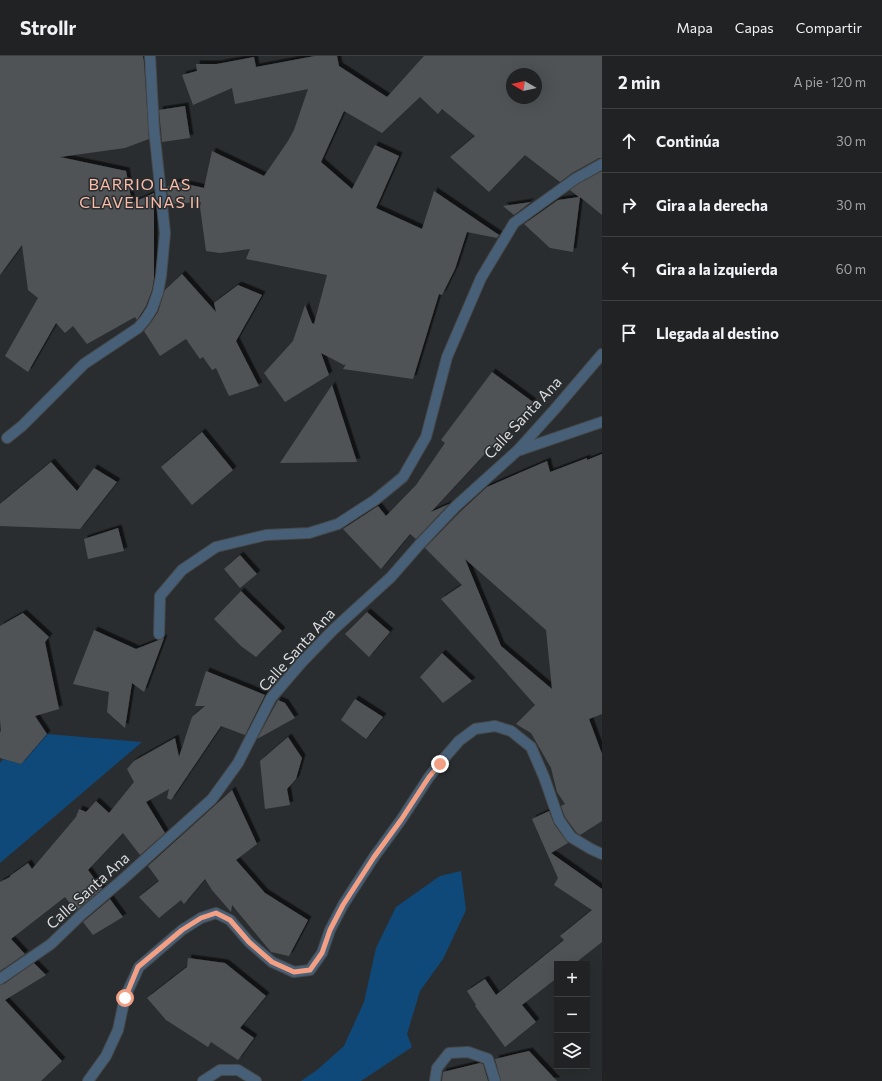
<!DOCTYPE html>
<html lang="es">
<head>
<meta charset="utf-8">
<style>
	body { margin:0; font-family:Commissioner,sans-serif; background:#2d2f30; color:#f1f3f6 }
	.controls { position:absolute; right:12px; bottom:12px; display:grid; overflow:hidden; border-radius:0px; box-shadow:0 4px 16px #0002 }
	.controls button { width:36px; height:36px; display:grid; place-items:center; padding:0; border:0; border-bottom:1px solid #3d3f41; background:#202223; color:#f1f3f6; font:20px sans-serif }
	.compass { position:absolute; left:506px; top:12px; width:36px; height:36px; border-radius:50%; background:#202223; box-shadow:0 4px 16px #0002; rotate:279deg }
	.stop { position:absolute; width:12px; height:12px; margin:-9px; border:3px solid #f39f84; border-radius:50%; background:#fff }
	.stop.end { background:#f39f84; border-color:#fff; box-shadow:0 1px 4px #0008 }
	.list { margin:0; padding:0; list-style:none }
	h2 { display:flex; justify-content:space-between; align-items:center; height:52px; margin:0; padding:0 16px; font-size:17px }
	h2 small { font-size:13px; font-weight:400; color:#a2a4a6 }
	.list li { display:grid; grid-template-columns:26px 1fr auto; gap:12px; align-items:center; box-sizing:border-box; height:64px; padding:0 16px; border-top:1px solid #3d3f41 }
	.list b { display:block; font-size:15px; white-space:nowrap }
	.list em { font-size:13px; font-style:normal; color:#a2a4a6 }
	.icon { flex:none; width:22px; height:22px; fill:none; stroke:currentColor; stroke-width:2; stroke-linecap:round; stroke-linejoin:round }
	.map { position:relative; flex:none; width:602px; height:1025px; overflow:hidden }
	header { display:flex; align-items:center; gap:24px; box-sizing:border-box; height:56px; padding:0 20px; background:#202223; border-bottom:1px solid #3d3f41 }
	header strong { font-size:19px }
	nav { display:flex; gap:22px; margin-inline-start:auto; font-size:14px }
	main { display:flex }
	aside { flex:1; background:#202223 }
	.map>svg:first-child { display:block }
</style>
</head>
<body>
<header>
<strong>Strollr</strong>
<nav><a>Mapa</a><a>Capas</a><a>Compartir</a></nav>
</header>
<main>
<div class="map">
<svg width="602" height="1025" viewBox="0 0 602 1025">
	<defs>
		<filter id="shadow"><feDropShadow dx="3.5" dy="-3.5" stdDeviation="0" flood-color="#0009"/></filter>
	</defs>
	<rect width="100%" height="100%" fill="#2a2d2f"/>
	<g fill="#0f4979">
		<path d="M 47,678 L 142,686 L 0,807 L 0,707 L 3,703 L 21,708 Z"/>
		<path d="M 461,815 L 466,854 L 443,903 L 420,935 L 407,978 L 412,991 L 361,1025 L 301,1025 L 317,1014 L 344,990 L 364,946 L 376,892 L 396,851 L 440,820 Z"/>
	</g>
	<g fill="#505356" fill-rule="evenodd" filter="url(#shadow)">
		<path d="M 0,0 L 143,0 L 144,7 L 149,83 L 125,92 L 60,101 L 126,115 L 132,147 L 154,137 L 155,149 L 154,149 L 154,222 L 152,234 L 146,250 L 137,264 L 135,261 L 87,288 L 73,270 L 65,277 L 56,267 L 28,316 L 5,300 L 38,242 L 28,234 L 22,189 L 0,219 Z"/>
		<path d="M 315,0 L 337,0 L 339,10 L 387,41 L 424,0 L 602,0 L 602,102 L 599,102 L 572,117 L 560,126 L 525,99 L 489,136 L 450,101 L 475,80 L 442,53 L 438,58 L 420,41 L 382,77 L 344,55 L 321,106 L 352,133 L 375,89 L 399,100 L 376,152 L 422,173 L 434,135 L 499,179 L 497,182 L 467,176 L 455,213 L 442,239 L 439,238 L 413,323 L 343,313 L 346,308 L 344,309 L 321,297 L 329,319 L 285,346 L 264,317 L 293,285 L 305,249 L 312,267 L 314,268 L 327,219 L 246,203 L 250,193 L 220,197 L 206,195 L 200,151 L 201,146 L 168,148 L 167,131 L 177,126 L 204,132 L 212,95 L 264,120 L 288,85 L 294,74 L 308,33 L 235,48 L 232,32 L 193,49 L 182,19 L 197,15 L 196,8 L 217,8 L 254,1 L 256,11 ZM 512,18 L 536,18 L 536,42 L 512,42 Z"/>
		<path d="M 185,50 L 190,82 L 162,86 L 159,54 Z"/>
		<path d="M 602,115 L 602,159 L 580,141 L 573,196 L 550,192 L 524,168 L 558,144 L 579,141 L 570,134 L 578,128 Z"/>
		<path d="M 531,146 L 514,159 L 503,150 Z"/>
		<path d="M 182,218 L 216,256 L 214,247 L 238,229 L 262,239 L 236,285 L 259,330 L 229,340 L 216,312 L 212,314 L 203,301 L 200,303 L 186,283 L 160,300 L 144,275 L 150,268 L 158,256 L 165,234 Z"/>
		<path d="M 492,316 L 533,346 L 431,456 L 449,448 L 416,483 L 410,478 L 381,513 L 343,473 L 378,450 L 386,460 L 416,429 L 445,387 L 441,384 Z"/>
		<path d="M 332,329 L 357,406 L 280,407 Z"/>
		<path d="M 202,376 L 233,414 L 192,449 L 161,411 Z"/>
		<path d="M 602,398 L 602,658 L 589,663 L 602,698 L 602,765 L 580,779 L 576,776 L 565,761 L 561,750 L 565,748 L 557,736 L 551,712 L 531,677 L 516,668 L 535,649 L 441,543 L 462,529 L 425,492 L 460,456 L 487,431 L 547,405 L 550,416 L 587,402 L 587,404 ZM 465,503 L 546,574 L 552,633 L 501,590 Z"/>
		<path d="M 51,406 L 77,435 L 94,412 L 117,426 L 80,473 L 0,470 L 0,448 Z"/>
		<path d="M 118,472 L 124,495 L 88,503 L 84,483 Z"/>
		<path d="M 240,499 L 257,518 L 240,532 L 224,513 Z"/>
		<path d="M 241,535 L 282,575 L 256,601 L 241,590 L 214,563 Z"/>
		<path d="M 367,556 L 390,576 L 369,601 L 345,578 Z"/>
		<path d="M 23,557 L 49,581 L 45,586 L 59,653 L 35,660 L 47,678 L 21,708 L 0,702 L 0,677 L 1,674 L 0,664 L 0,570 Z"/>
		<path d="M 94,574 L 136,593 L 164,582 L 144,636 L 132,627 L 125,672 L 107,656 L 109,636 L 73,628 Z"/>
		<path d="M 442,597 L 472,625 L 443,647 L 420,621 Z"/>
		<path d="M 206,615 L 265,639 L 245,679 L 221,670 L 171,744 L 167,742 L 169,733 L 146,746 L 165,777 L 140,799 L 123,777 L 88,814 L 102,833 L 76,855 L 65,841 L 11,883 L 25,898 L 0,915 L 0,826 L 10,821 L 10,820 L 28,807 L 32,813 L 76,761 L 79,753 L 86,756 L 96,745 L 109,757 L 134,726 L 127,713 L 134,705 L 175,682 L 179,701 L 192,661 L 205,650 L 195,650 Z"/>
		<path d="M 355,643 L 383,661 L 366,683 L 341,664 Z"/>
		<path d="M 278,644 L 285,647 L 295,662 L 257,683 Z"/>
		<path d="M 288,681 L 302,702 L 296,723 L 287,733 L 290,749 L 265,753 L 260,705 Z"/>
		<path d="M 232,734 L 257,788 L 236,804 L 265,837 L 308,864 L 289,900 L 271,896 L 232,849 L 231,856 L 212,834 L 205,823 L 184,848 L 181,844 L 159,862 L 139,841 L 159,825 L 148,810 Z"/>
		<path d="M 549,755 L 554,768 L 568,787 L 551,797 L 602,833 L 602,886 L 574,908 L 557,908 L 557,922 L 522,949 L 536,966 L 505,991 L 475,950 L 476,949 L 467,935 L 485,923 L 496,939 L 564,884 L 560,880 L 592,854 L 554,829 L 558,822 L 532,763 Z"/>
		<path d="M 110,843 L 123,861 L 93,879 L 83,866 Z"/>
		<path d="M 188,902 L 225,907 L 266,940 L 240,972 L 254,982 L 238,1004 L 211,986 L 208,991 L 166,964 L 147,942 L 187,911 Z"/>
		<path d="M 34,907 L 46,919 L 5,944 L 62,1005 L 41,1025 L 0,1025 L 0,929 L 4,928 Z"/>
		<path d="M 529,995 L 557,1025 L 501,1025 L 495,1003 Z"/>
		<path d="M 480,1007 L 483,1008 L 488,1025 L 442,1025 L 443,1016 Z"/>
	</g>
	<g fill="none" stroke-linecap="round" stroke-linejoin="round">
		<defs>
			<g id="minor">
				<path d="M 7,382 L 22,370 L 84,308 L 138,272 L 145,264 L 152,253 L 158,236 L 161,220 L 165,177 L 154,73 L 150,0"/>
				<path d="M 520,394 L 602,366"/>
				<path d="M 159,578 L 160,540 L 182,514 L 216,491 L 266,479 L 309,477 L 338,468 L 375,444 L 403,421 L 426,381 L 447,301 L 481,222 L 514,167 L 575,123 L 602,108"/>
				<path d="M 0,923 L 51,888 L 81,859 L 121,825 L 212,743 L 238,707 L 271,642 L 302,606 L 334,573 L 391,521 L 419,489 L 455,451 L 518,394 L 555,353 L 602,298"/>
				<path d="M 88,1025 L 106,1000 L 118,974 L 125,941 L 139,911 L 182,874 L 201,862 L 216,857 L 230,864 L 249,886 L 272,906 L 294,916 L 310,914 L 322,897 L 330,874 L 343,849 L 374,801 L 401,764 L 429,721 L 440,707 L 459,685 L 475,673 L 495,670 L 511,675 L 531,691 L 544,721 L 559,764 L 571,781 L 591,793 L 602,798"/>
				<path d="M 203,1025 L 220,1014 L 238,1014 L 256,1025"/>
				<path d="M 435,1025 L 437,1012 L 449,997 L 468,996 L 488,1003 L 495,1025"/>
			</g>
		</defs>
		<use href="#minor" stroke="#46494b" stroke-width="12"/>
		<use href="#minor" stroke="#476078" stroke-width="10"/>
	</g>
	<g fill="none" stroke-linecap="round" stroke-linejoin="round">
		<path stroke="#f39f84" stroke-width="5" d="M 125,942 L 138,911 L 182,874 L 201,862 L 216,857 L 230,864 L 249,886 L 272,906 L 294,916 L 310,914 L 322,897 L 330,874 L 343,849 L 374,801 L 401,764 L 429,721 L 440,708"/>
	</g>
	<g text-anchor="middle" stroke-width="3" stroke-linejoin="round" paint-order="stroke">
		<g font-size="15" fill="#dbddde" stroke="#2a2d2f">
			<text transform="translate(523 362) rotate(-47)" y="5">Calle Santa Ana</text>
			<text transform="translate(297 594) rotate(-48)" y="5">Calle Santa Ana</text>
			<text transform="translate(88 835) rotate(-42)" y="5">Calle Santa Ana</text>
		</g>
		<g font-size="16" letter-spacing="1" fill="#fdbda8" stroke="#2a2d2f">
			<text x="140" y="134">BARRIO LAS<tspan x="140" dy="18">CLAVELINAS II</tspan></text>
		</g>
	</g>
</svg>
<div class="controls">
<button>+</button>
<button>−</button>
<button><svg class="icon" aria-label="layers" viewBox="0 0 24 24"><path d="M12 4l9 5-9 5-9-5zM3 14l9 5 9-5"/></svg></button>
</div>
<svg class="compass" viewBox="-18 -18 36 36"><path d="M0-13l5 13h-10z" fill="#e53935"/><path d="M0 13l5-13h-10z" fill="#a2a4a6"/></svg>
<div class="stop" style="left:125px;top:942px"></div>
<div class="stop end" style="left:440px;top:708px"></div>
</div>
<aside>
<h2>2 min<small>A pie · 120 m</small></h2>
<ul class="list">
<li><svg class="icon" aria-label="ahead" viewBox="0 0 24 24"><path d="M12 20V5M6 11l6-6 6 6"/></svg><div><b>Continúa</b></div><em>30 m</em></li>
<li><svg class="icon" aria-label="right" viewBox="0 0 24 24"><path d="M7 20v-9h11M14 6l5 5-5 5"/></svg><div><b>Gira a la derecha</b></div><em>30 m</em></li>
<li><svg class="icon" aria-label="left" viewBox="0 0 24 24"><path d="M17 20v-9H6M10 6l-5 5 5 5"/></svg><div><b>Gira a la izquierda</b></div><em>60 m</em></li>
<li><svg class="icon" aria-label="arrive" viewBox="0 0 24 24"><path d="M6 21V4h12l-3 4 3 4H6"/></svg><div><b>Llegada al destino</b></div></li>
</ul>
</aside>
</main>
</body>
</html>
